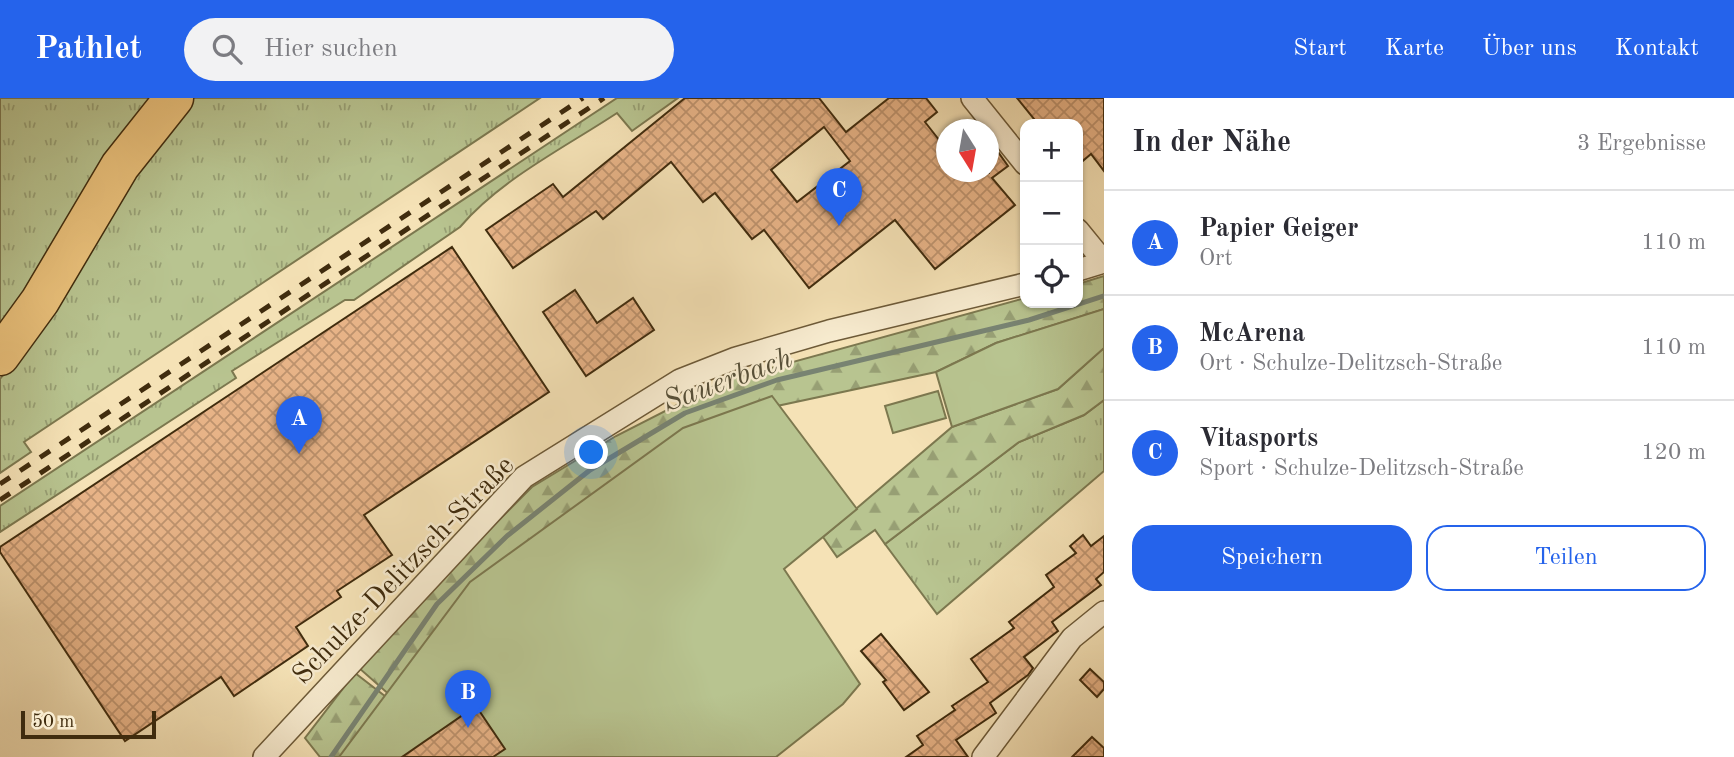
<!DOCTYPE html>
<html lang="de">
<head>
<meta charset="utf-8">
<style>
	body { margin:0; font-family:"Old Standard TT",serif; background:#f2f2f3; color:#2b2b33 }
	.controls { position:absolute; right:21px; top:21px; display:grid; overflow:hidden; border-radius:14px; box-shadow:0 2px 5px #0004 }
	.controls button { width:63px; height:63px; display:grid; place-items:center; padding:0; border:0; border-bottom:2px solid #e1e1e2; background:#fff; color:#2b2b33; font:35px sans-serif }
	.compass { position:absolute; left:936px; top:21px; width:63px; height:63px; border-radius:50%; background:#fff; box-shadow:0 2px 5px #0004; rotate:169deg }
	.scale { position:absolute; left:21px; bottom:18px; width:135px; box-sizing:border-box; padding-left:7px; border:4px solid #402c0e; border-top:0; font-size:19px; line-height:24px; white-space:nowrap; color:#402c0e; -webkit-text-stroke:5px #f8ecd0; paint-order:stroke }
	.you { position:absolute; left:592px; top:355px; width:24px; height:24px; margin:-18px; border:5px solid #fff; border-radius:50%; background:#1a73e8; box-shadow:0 0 0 10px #1a73e833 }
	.badge { display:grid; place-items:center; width:46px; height:46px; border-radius:50%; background:#2563eb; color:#fff; font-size:23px; font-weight:700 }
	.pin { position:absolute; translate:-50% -58px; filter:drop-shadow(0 2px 4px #0008) }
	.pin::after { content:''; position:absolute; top:37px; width:24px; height:21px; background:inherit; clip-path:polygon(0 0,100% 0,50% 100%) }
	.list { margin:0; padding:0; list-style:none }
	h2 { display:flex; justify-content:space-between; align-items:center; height:91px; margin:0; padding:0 28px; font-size:30px }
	h2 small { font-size:23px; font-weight:400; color:#7c7c81 }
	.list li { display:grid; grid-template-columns:46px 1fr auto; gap:21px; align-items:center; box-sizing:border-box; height:105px; padding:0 28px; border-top:2px solid #e1e1e2 }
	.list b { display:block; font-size:26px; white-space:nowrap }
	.list p { margin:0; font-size:23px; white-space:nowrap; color:#7c7c81 }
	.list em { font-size:23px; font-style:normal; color:#7c7c81 }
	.actions { display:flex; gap:14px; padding:21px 28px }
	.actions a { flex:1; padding:16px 0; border:2px solid #2563eb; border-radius:21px; text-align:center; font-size:24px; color:#2563eb }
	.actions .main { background:#2563eb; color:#fff }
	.icon { flex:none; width:38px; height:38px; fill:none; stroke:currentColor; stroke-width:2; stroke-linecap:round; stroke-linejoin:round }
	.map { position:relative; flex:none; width:1104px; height:659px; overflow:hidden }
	header { display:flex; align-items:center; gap:42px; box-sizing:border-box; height:98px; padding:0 35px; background:#2563eb; color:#fff }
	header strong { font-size:33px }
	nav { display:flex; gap:38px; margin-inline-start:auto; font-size:24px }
	.search { width:490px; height:63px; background:#f2f2f3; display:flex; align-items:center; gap:18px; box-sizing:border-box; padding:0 24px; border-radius:38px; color:#7c7c81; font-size:26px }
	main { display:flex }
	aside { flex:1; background:#fff }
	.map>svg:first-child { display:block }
</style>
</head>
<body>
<header>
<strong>Pathlet</strong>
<div class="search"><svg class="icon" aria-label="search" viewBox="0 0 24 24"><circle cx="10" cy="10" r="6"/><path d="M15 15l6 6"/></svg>Hier suchen</div>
<nav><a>Start</a><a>Karte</a><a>Über uns</a><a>Kontakt</a></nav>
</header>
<main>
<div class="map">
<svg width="1104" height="659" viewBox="0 0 1104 659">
	<defs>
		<pattern id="grass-tufts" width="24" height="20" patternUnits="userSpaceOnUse" patternTransform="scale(1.75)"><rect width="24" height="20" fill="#b8c490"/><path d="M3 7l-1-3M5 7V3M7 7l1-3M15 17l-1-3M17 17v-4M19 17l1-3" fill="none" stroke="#979f74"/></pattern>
		<pattern id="forest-firs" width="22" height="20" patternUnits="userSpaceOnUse" patternTransform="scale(1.75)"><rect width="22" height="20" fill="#b8c490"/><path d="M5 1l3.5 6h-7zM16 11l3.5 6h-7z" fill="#979f74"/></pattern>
		<pattern id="building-cross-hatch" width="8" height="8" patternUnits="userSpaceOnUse" patternTransform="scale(1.75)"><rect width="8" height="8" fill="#e7b387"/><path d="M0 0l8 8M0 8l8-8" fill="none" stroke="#bd926d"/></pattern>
	</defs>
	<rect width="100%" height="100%" fill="#f5e2b6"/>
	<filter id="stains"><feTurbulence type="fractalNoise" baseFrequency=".00286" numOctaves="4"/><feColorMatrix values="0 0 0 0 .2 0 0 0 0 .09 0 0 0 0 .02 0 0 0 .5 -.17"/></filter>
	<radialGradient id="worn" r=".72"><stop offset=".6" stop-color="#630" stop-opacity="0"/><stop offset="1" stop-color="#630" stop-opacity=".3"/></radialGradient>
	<g fill="url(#grass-tufts)" stroke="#7c784f" stroke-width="2">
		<path d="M 0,0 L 540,0 L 24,344 L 31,354 L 0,375 L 0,281 L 32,241 L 0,249 Z"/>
		<path d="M 617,0 L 678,0 L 632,33 L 617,15 C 564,50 501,81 460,129 L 354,202 L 345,202 L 232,273 L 236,280 L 0,434 L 0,408 Z"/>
		<path d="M 1104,302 L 1104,373 L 937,516 L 885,446 L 1019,344 L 1084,317 Z"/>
	</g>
	<g fill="url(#forest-firs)" stroke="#7c784f" stroke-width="2">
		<path d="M 1104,178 L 1104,211 L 996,245 L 936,274 L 763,311 L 392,599 L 359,570 L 407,514 L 532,389 L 616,338 L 724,283 L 1025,200 L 1025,205 L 1078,205 L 1078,186 Z"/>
		<path d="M 1104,250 L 1104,302 L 1084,317 L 1019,344 L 885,446 L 875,432 L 837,459 L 823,439 L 952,329 L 1058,291 Z"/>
		<path d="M 355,575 L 390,602 L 353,659 L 320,659 L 305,640 Z"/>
	</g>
	<g fill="#b8c490" stroke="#7c784f" stroke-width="2">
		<path d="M 1104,211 L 1104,250 L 1058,291 L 952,329 L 936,274 L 996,245 Z"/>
		<path d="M 938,293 L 946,320 L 893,335 L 885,308 Z"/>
		<path d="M 772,298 L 857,411 L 784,471 L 860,586 L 843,606 L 776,659 L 339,659 L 470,484 L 683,330 Z"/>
	</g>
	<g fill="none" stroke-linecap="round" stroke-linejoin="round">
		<path stroke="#788372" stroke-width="5" d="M 331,659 L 437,506 L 507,438 L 590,372 L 685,315 L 777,282 L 1029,222 L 1104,198"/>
	</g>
	<g fill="url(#building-cross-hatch)" stroke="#402c0e" stroke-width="2" fill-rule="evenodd">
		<path d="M 685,0 L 819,0 L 846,34 L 889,0 L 926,0 L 937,14 L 925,24 L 947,52 L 947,74 L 989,75 L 989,61 L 998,54 L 1008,68 L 992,80 L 1015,107 L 935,171 L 895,122 L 809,190 L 764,132 L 752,141 L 715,95 L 703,104 L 671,64 L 603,121 L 596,113 L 513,170 L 486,132 L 553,86 L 563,99 ZM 824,29 L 850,63 L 797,104 L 771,72 Z"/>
		<path d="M 1017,0 L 1104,0 L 1104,73 L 1091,56 L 1078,67 L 1078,26 L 1038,26 Z"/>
		<path d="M 452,149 L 549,294 L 364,417 L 392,457 L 337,493 L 341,499 L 296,529 L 308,548 L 234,598 L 221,579 L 125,643 L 0,454 L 0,449 Z"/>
		<path d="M 575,192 L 597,225 L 633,200 L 654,232 L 586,278 L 543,214 Z"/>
		<path d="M 1083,437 L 1091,448 L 1104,438 L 1104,474 L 1096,481 L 1101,487 L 1052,524 L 1058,533 L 1024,559 L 1033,570 L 1028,577 L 990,605 L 996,615 L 956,642 L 968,659 L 906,659 L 923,647 L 917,638 L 955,612 L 952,608 L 988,584 L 971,561 L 1014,530 L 1009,524 L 1054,489 L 1046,477 L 1076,455 L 1070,448 Z"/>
		<path d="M 881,536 L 929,594 L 904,612 L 883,584 L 886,582 L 861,553 Z"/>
		<path d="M 1090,571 L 1104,584 L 1104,591 L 1097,599 L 1080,582 Z"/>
		<path d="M 476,608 L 505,651 L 493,659 L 402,659 Z"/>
		<path d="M 1092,639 L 1104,650 L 1104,659 L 1072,659 Z"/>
	</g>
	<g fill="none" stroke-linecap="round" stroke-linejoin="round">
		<defs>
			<g id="street">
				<path d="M 972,0 L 1025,66"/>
				<path d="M 1078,132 L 1104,164"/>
				<path d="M 1078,172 L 1104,164"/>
				<path d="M 264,659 L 524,379 L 680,282 L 736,260 L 829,233 L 1025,186"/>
				<path d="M 983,659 L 1072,540 L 1104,514"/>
			</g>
			<path id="highway" d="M 0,258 L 40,203 L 120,68 L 174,0"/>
		</defs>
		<use href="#street" stroke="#6d5a38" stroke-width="24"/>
		<use href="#highway" stroke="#402c0e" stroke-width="41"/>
		<use href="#street" stroke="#f8ecd0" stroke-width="21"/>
		<use href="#highway" stroke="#eac17b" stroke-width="38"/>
		<g stroke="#402c0e" stroke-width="5" stroke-dasharray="12 12" stroke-linecap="butt">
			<path d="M 0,386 L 583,0"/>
			<path d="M 0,402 L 604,0"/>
		</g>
	</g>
	<g text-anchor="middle" stroke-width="5" stroke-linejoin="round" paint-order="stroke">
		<g font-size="28" fill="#402c0e" stroke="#f8ecd0">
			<text transform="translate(402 471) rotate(-46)" y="10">Schulze-Delitzsch-Straße</text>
		</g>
		<g font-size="30" font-style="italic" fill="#575038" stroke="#f8ecd0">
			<text transform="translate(727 281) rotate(-20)" y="10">Sauerbach</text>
		</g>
	</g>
	<rect width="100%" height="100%" filter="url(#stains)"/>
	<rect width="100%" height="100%" fill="url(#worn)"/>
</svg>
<div class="controls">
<button>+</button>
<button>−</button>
<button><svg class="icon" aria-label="locate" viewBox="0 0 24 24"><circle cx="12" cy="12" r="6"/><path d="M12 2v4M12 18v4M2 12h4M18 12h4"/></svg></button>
</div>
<svg class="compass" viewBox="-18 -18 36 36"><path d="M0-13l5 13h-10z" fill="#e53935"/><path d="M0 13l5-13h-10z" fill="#7c7c81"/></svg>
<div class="scale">50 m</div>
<div class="you"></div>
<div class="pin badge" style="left:299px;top:356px">A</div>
<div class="pin badge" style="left:468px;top:630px">B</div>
<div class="pin badge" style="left:839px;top:128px">C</div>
</div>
<aside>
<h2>In der Nähe<small>3 Ergebnisse</small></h2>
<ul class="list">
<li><span class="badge">A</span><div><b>Papier Geiger</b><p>Ort</p></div><em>110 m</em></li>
<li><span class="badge">B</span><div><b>McArena</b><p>Ort · Schulze-Delitzsch-Straße</p></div><em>110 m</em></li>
<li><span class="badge">C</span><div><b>Vitasports</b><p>Sport · Schulze-Delitzsch-Straße</p></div><em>120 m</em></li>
</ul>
<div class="actions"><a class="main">Speichern</a><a>Teilen</a></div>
</aside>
</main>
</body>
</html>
